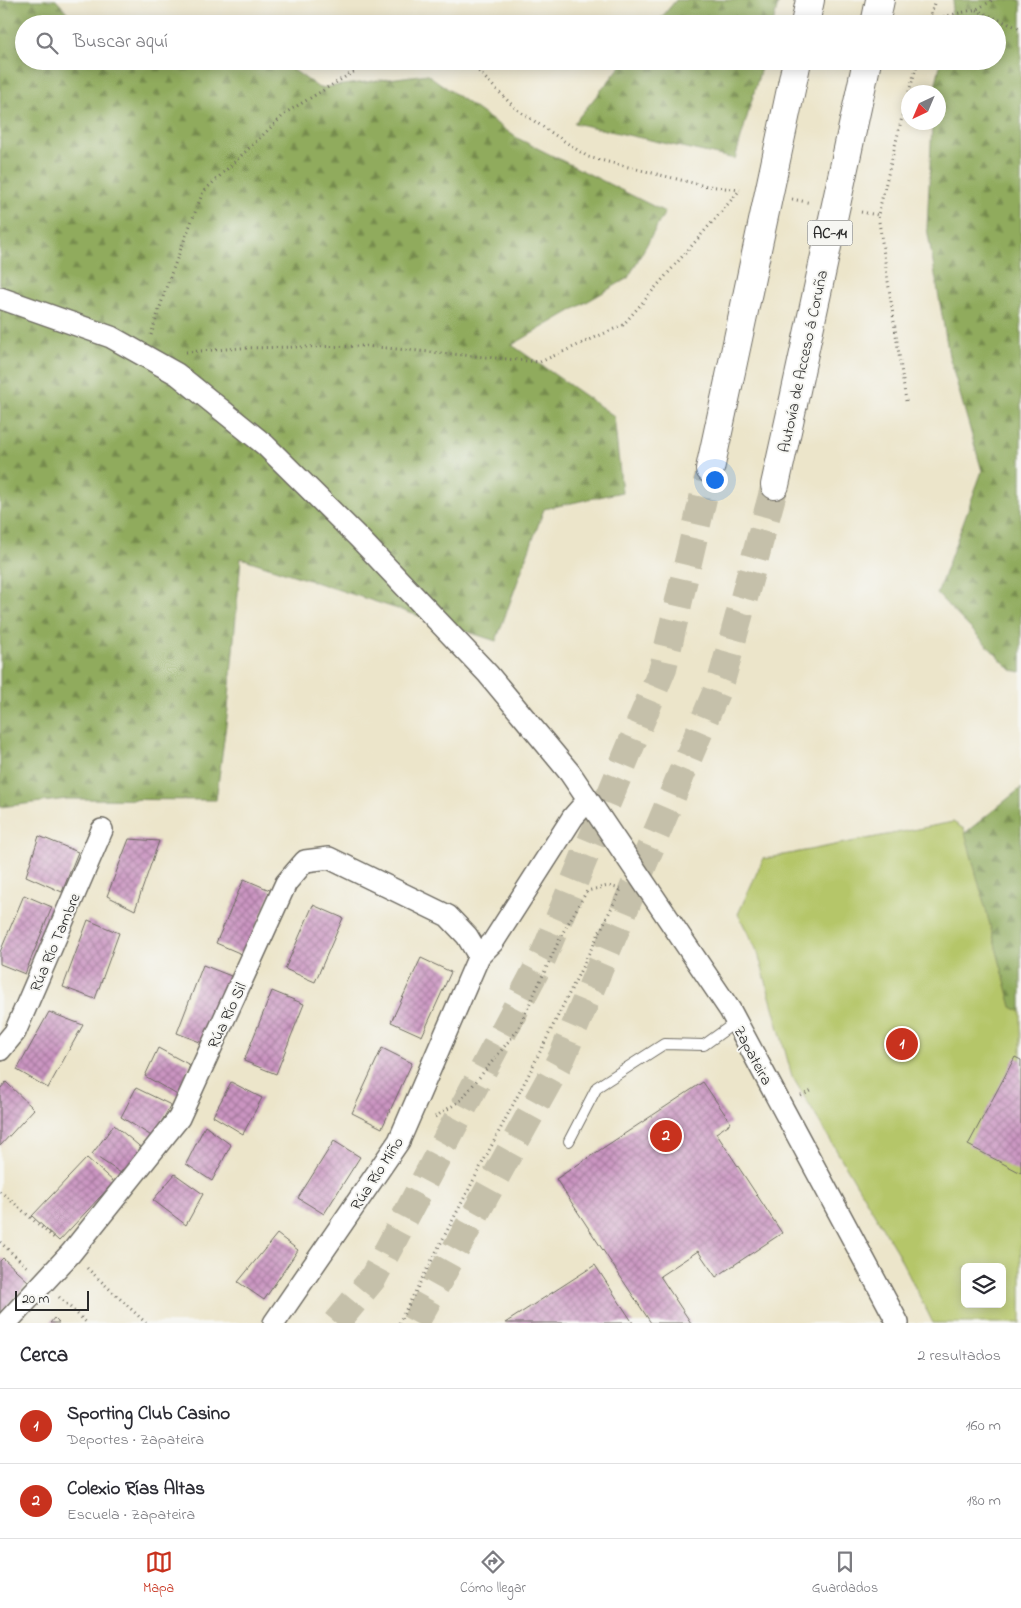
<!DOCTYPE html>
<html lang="es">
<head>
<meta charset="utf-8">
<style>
	body { margin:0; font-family:"Indie Flower",sans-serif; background:#f2f2f3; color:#2b2b33 }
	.controls { position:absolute; right:15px; bottom:15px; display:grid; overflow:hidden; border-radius:8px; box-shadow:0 2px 12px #0003 }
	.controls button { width:45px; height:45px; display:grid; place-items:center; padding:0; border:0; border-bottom:1px solid #e1e1e2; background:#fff; color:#2b2b33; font:25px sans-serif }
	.compass { position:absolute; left:901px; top:85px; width:45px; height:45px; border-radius:50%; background:#fff; box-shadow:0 2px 12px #0003; rotate:224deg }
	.scale { position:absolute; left:15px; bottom:12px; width:74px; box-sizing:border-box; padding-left:5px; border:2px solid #2b2b2b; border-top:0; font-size:14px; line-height:18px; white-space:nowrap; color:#2b2b2b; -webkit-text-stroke:4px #f6f6f2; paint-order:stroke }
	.you { position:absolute; left:714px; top:479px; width:18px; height:18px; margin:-12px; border:4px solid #fff; border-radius:50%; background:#1a73e8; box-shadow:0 0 0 8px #1a73e833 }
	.badge { display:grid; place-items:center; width:32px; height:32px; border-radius:50%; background:#c8321e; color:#fff; font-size:16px; font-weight:700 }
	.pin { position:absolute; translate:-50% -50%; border:2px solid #fff; box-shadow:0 1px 5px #0006 }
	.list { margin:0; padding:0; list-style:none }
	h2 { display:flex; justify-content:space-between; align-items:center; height:65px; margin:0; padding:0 20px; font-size:21px }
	h2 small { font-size:16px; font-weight:400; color:#7c7c81 }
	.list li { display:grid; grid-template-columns:32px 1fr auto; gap:15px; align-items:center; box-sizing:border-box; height:75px; padding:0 20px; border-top:1px solid #e1e1e2 }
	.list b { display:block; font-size:19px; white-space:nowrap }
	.list p { margin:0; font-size:16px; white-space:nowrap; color:#7c7c81 }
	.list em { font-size:16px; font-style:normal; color:#7c7c81 }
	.icon { flex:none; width:28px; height:28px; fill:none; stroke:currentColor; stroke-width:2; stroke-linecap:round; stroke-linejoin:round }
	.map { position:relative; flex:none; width:1021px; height:1323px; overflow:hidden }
	.search { position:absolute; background:#fff; box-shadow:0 2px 12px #0003; left:15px; right:15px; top:15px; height:55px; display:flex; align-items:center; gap:12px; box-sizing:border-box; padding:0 18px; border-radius:28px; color:#7c7c81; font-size:19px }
	.sheet { height:215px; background:#fff }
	nav { display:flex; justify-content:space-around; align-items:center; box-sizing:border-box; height:70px; border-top:1px solid #e1e1e2; background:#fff; font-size:14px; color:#7c7c81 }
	nav a { display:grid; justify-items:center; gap:2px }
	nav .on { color:#c8321e }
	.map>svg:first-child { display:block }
</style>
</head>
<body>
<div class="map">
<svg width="1021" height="1323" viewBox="0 0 1021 1323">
	<defs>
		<pattern id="forest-firs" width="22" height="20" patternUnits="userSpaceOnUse" patternTransform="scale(1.25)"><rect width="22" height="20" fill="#90ab5d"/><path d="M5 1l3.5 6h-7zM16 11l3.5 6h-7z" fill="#768b4d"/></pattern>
		<pattern id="building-cross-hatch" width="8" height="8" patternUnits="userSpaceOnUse" patternTransform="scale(1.25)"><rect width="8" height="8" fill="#ca94c1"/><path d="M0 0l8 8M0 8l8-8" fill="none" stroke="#a4799d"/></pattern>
	</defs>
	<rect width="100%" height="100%" fill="#f6f6f2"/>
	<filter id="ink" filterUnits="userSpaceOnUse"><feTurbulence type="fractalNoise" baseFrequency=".02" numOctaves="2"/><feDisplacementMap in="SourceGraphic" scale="10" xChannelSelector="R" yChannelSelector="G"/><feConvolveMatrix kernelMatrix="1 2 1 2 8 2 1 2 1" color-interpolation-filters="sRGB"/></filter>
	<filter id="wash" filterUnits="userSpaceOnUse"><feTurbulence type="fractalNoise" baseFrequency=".0096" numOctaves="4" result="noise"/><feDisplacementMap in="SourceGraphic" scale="20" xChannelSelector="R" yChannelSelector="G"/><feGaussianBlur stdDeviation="1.12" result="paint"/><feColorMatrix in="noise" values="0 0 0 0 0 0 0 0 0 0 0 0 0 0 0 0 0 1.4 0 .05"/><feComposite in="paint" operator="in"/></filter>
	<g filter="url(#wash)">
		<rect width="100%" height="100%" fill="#ece5ca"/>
		<g fill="url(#forest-firs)" stroke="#5e6b44">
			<path d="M 0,0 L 56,0 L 78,24 L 24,24 L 24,61 L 281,61 L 319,88 L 427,74 L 517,138 L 665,212 L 628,278 L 512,345 L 614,416 L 622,492 L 544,509 L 496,641 L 241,558 L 228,709 L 216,800 L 67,799 L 0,807 Z"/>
			<path d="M 676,0 L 779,0 L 773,24 L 656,24 Z"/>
			<path d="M 954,0 L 1021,0 L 1021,672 L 1011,670 L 937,594 L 982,471 L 949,356 L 927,228 L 932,123 L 938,122 L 938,92 L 934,92 L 941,61 L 997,61 L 997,24 L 949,24 Z"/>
			<path d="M 625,61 L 763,61 L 735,159 L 574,123 Z"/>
			<path d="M 1021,788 L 1021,1012 L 1012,1007 L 965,833 Z"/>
		</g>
		<path fill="#b5c669" stroke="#70784a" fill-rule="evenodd" d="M 953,822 L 964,829 L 1012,1007 L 1021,1012 L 1021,1323 L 933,1323 L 897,1252 L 792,1076 L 758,953 L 738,914 L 763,859 ZM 965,1267 L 1002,1267 L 1002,1304 L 965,1304 Z"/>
		<g id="blocks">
			<g fill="url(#building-cross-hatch)">
				<path d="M 39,836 L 78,852 L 62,892 L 26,876 Z"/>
				<path d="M 129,839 L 159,841 L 135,910 L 107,896 Z"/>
				<path d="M 244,879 L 272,891 L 244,955 L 216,943 Z"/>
				<path d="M 24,895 L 52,907 L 25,974 L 0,964 L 0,952 Z"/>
				<path d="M 313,905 L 343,918 L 315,982 L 285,969 Z"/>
				<path d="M 88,920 L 119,933 L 95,999 L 63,987 Z"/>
				<path d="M 421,958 L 451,972 L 422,1036 L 391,1022 Z"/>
				<path d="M 203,965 L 231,976 L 205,1044 L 177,1033 Z"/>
				<path d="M 272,991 L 304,1004 L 276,1074 L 244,1061 Z"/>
				<path d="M 49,1012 L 83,1025 L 48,1088 L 17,1070 Z"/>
				<path d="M 158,1048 L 190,1065 L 179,1096 L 145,1076 Z"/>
				<path d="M 382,1048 L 412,1063 L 382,1128 L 352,1113 Z"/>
				<path d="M 1015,1057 L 1021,1060 L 1021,1173 L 968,1145 Z"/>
				<path d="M 6,1082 L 34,1109 L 0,1146 L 0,1089 Z"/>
				<path d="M 231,1082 L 262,1098 L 243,1134 L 213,1116 Z"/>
				<path d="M 703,1082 L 731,1123 L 716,1133 L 782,1233 L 716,1277 L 698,1251 L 660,1276 L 691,1323 L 651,1323 L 556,1179 Z"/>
				<path d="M 136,1088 L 171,1105 L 153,1137 L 121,1117 Z"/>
				<path d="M 114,1125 L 144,1150 L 124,1175 L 92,1154 Z"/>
				<path d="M 205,1126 L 231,1145 L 212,1181 L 186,1164 Z"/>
				<path d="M 334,1141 L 360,1157 L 324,1214 L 298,1198 Z"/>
				<path d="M 87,1158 L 114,1182 L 59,1241 L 32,1216 Z"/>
				<path d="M 175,1174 L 203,1194 L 186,1225 L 153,1200 Z"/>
				<path d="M 277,1234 L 298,1250 L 264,1300 L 238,1282 Z"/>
				<path d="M 3,1258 L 29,1282 L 0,1313 L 0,1261 Z"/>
				<path d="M 595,1265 L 633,1323 L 505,1323 Z"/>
				<path d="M 54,1318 L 59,1323 L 50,1323 Z"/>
			</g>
		</g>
	</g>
	<g filter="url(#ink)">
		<use href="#blocks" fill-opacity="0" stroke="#6f6c63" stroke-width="1"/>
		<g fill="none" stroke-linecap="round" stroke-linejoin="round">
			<g stroke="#c5c0aa" stroke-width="28" stroke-dasharray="28 14" stroke-linecap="butt">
				<path d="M 336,1323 L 373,1278 L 543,957 L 663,668 L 710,469"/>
				<path d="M 415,1323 L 562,1057 L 722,678 L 775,485"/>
			</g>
			<defs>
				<path id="service" d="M 569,1141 L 597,1087 L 664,1044 L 704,1045 L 736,1022"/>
				<g id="minor">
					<path d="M 0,298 L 111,337 L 177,374 L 265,445 L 359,538 L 488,674 L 570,773 L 730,1010 L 898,1323"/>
					<path d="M 0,1050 L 15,1032 L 102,830"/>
					<path d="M 6,1323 L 71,1253 L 179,1118 L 286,883 L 305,861 L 329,858 L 448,916 L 467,936 L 479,956"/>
					<path d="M 274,1323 L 399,1141 L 479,956 L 493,942 L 573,817 L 588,800"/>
				</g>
				<g id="motorway">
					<path d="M 805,24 L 810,0"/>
					<path d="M 875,24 L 880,0"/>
					<path d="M 710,469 L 729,381"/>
					<path d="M 775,485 L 793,404"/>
				</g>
			</defs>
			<use href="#service" stroke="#6f6c63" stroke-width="12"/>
			<use href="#minor" stroke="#6f6c63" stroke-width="24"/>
			<use href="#motorway" stroke="#6f6c63" stroke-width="30"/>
			<g stroke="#6f6c63" stroke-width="3" stroke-dasharray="1 4" stroke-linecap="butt">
				<path d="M 976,10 L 1021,29"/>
				<path d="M 929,20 L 977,9 L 993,0"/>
				<path d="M 928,24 L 935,0"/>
				<path d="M 468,61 L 516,109 L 588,157 L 701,185 L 740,190"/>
				<path d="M 909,92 L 918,61"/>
				<path d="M 792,199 L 811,203"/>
				<path d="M 861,212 L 878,215"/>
				<path d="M 151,335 L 168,282 L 203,192 L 287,112 L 370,62 L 375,61"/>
				<path d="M 186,352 L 241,348 L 364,346 L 540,362 L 623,325 L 740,190"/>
				<path d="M 906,401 L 878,215 L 908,93"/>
				<path d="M 801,1096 L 811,1091"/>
				<path d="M 435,1117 L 460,1101 L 517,1031 L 562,934 L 587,891 L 608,886 L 621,889"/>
				<path d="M 0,1191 L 54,1238"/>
				<path d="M 0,1242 L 27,1267"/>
				<path d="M 87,1268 L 146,1323"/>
				<path d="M 59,1297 L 87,1323"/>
				<path d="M 399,1323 L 530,1072 L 621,889"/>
			</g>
			<use href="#service" stroke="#fff" stroke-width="10"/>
			<use href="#minor" stroke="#fff" stroke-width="21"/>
			<use href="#motorway" stroke="#fff" stroke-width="28"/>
			<defs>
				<g id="motorway-bridge">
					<path d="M 729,381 L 797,61"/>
					<path d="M 793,404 L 867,61"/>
				</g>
			</defs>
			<use href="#motorway-bridge" stroke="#6f6c63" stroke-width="30" stroke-linecap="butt"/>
			<use href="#motorway-bridge" stroke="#fff" stroke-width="28"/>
		</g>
	</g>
	<g text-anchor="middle" stroke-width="4" stroke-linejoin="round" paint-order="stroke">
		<rect fill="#f6f6f2" stroke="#686867" stroke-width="1" x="807.5" y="220.5" width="45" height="25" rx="4"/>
		<g font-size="15" font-weight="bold" fill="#2b2b2b">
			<text x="830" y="238">AC-14</text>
		</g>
		<g font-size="16" fill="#2b2b2b" stroke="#f6f6f2">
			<text transform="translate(802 361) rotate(-78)" y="6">Autovía de Acceso á Coruña</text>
			<text transform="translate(54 942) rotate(-67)" y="6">Rúa Río Tambre</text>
			<text transform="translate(226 1015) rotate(-65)" y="6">Rúa Río Sil</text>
			<text transform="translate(754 1055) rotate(62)" y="6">Zapateira</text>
			<text transform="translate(376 1173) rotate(-57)" y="6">Rúa Río Miño</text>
		</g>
	</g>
</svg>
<div class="controls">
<button><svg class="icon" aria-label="layers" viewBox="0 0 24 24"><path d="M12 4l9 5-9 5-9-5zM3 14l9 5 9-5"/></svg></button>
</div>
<svg class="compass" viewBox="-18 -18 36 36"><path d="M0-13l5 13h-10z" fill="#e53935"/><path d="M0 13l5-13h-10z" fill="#7c7c81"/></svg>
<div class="scale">20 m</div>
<div class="you"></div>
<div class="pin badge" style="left:902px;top:1044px">1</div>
<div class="pin badge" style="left:666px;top:1136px">2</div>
<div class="search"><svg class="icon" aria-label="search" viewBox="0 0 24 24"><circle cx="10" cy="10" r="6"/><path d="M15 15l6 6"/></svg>Buscar aquí</div>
</div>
<section class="sheet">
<h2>Cerca<small>2 resultados</small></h2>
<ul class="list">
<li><span class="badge">1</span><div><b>Sporting Club Casino</b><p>Deportes · Zapateira</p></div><em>160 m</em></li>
<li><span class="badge">2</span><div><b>Colexio Rías Altas</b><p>Escuela · Zapateira</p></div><em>180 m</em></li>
</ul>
</section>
<nav>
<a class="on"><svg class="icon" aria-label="map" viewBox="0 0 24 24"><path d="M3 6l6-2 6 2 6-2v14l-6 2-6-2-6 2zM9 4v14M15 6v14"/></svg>Mapa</a>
<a><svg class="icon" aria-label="directions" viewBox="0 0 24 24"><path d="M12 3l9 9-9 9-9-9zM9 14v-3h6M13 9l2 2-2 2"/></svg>Cómo llegar</a>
<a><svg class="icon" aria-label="saved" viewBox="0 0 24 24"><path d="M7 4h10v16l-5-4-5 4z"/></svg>Guardados</a>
</nav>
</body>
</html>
